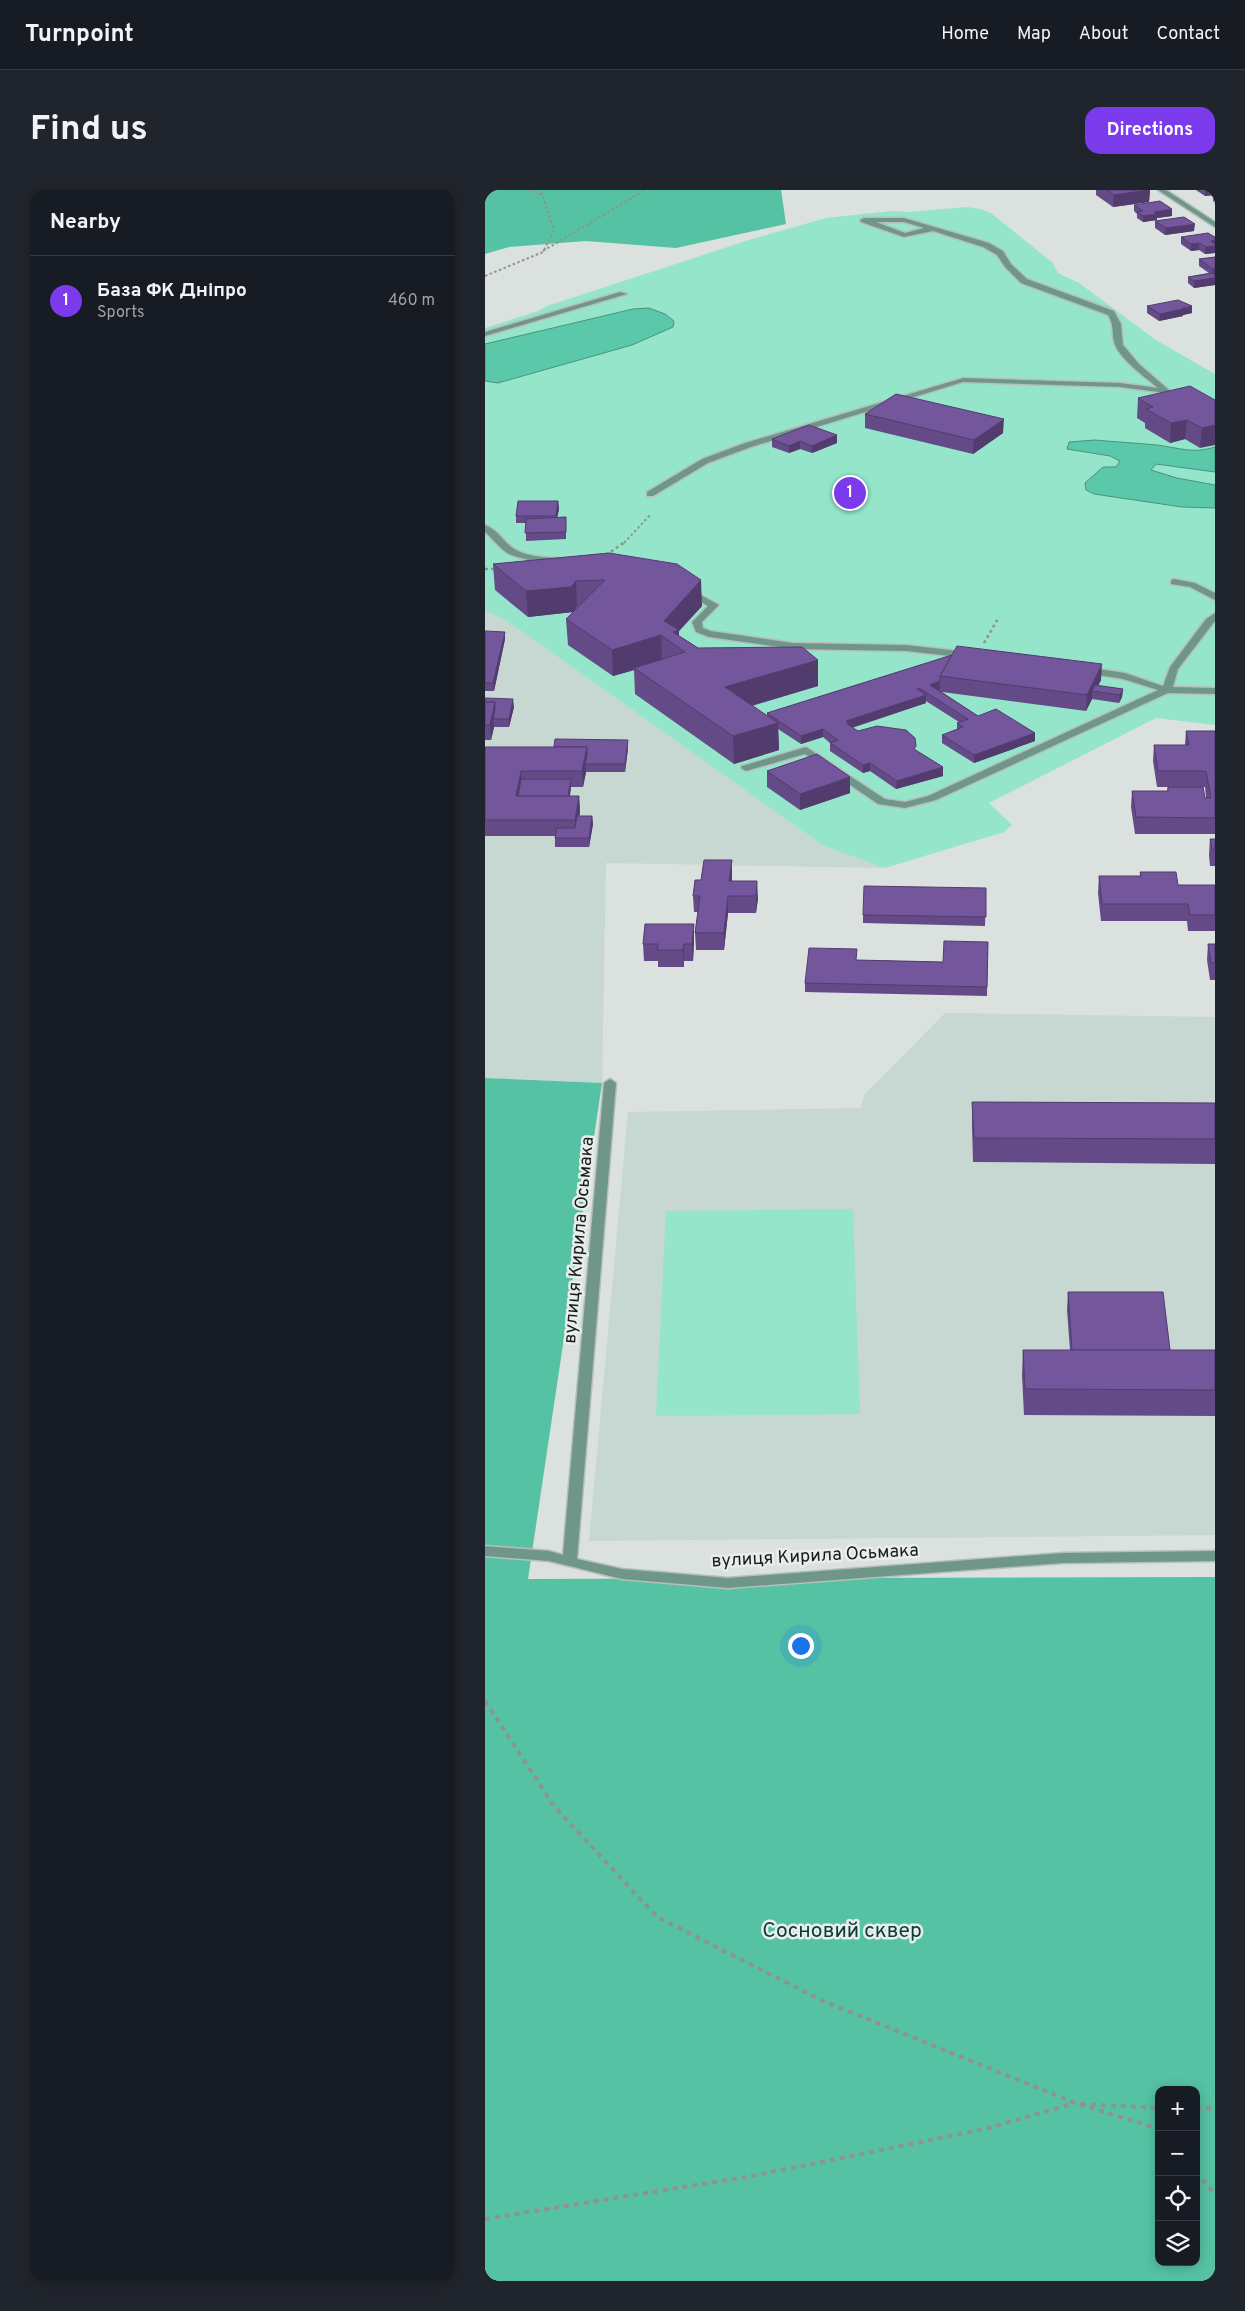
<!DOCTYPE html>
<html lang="en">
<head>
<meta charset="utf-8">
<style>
	body { margin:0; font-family:Overpass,sans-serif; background:#20242c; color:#f1f3f6 }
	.controls { position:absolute; right:15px; bottom:15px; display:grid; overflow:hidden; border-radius:10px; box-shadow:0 2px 12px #0003 }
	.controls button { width:45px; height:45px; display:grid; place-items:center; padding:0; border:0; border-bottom:1px solid #363941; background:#171b24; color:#f1f3f6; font:25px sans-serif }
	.you { position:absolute; left:315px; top:1455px; width:18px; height:18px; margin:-12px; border:4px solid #fff; border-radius:50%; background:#1a73e8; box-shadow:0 0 0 8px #1a73e833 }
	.badge { display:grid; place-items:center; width:32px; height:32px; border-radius:50%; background:#7c3aed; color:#fff; font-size:16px; font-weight:700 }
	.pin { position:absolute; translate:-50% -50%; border:2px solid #fff; box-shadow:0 1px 5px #0006 }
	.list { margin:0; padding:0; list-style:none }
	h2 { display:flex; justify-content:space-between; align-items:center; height:65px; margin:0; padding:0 20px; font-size:21px }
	h2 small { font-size:16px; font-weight:400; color:#9ea1a6 }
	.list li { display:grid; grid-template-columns:32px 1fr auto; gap:15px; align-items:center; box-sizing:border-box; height:90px; padding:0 20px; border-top:1px solid #363941 }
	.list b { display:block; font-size:19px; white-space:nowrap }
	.list p { margin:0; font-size:16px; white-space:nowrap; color:#9ea1a6 }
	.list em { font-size:16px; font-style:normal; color:#9ea1a6 }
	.icon { flex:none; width:28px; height:28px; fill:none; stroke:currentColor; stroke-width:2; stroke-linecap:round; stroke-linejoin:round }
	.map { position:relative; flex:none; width:730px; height:2091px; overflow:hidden; border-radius:15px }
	header { display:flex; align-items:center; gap:30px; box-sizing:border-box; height:70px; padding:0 25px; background:#171b24; border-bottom:1px solid #363941 }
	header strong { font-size:24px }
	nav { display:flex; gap:28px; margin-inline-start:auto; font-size:18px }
	.intro { display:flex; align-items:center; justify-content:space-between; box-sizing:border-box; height:120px; padding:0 30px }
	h1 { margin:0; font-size:35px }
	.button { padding:12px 22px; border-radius:15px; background:#7c3aed; color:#fff; font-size:18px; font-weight:700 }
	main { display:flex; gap:30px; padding:0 30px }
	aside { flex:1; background:#171b24; border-radius:15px; box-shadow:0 2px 12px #0003 }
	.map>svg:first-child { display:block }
</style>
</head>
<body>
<header>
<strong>Turnpoint</strong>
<nav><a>Home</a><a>Map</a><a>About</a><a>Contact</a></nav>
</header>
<div class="intro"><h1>Find us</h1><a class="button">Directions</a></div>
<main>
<aside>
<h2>Nearby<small></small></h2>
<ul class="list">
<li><span class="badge">1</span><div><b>База ФК Дніпро</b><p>Sports</p></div><em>460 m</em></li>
</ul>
</aside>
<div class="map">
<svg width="730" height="2091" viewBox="0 0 730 2091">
	<rect width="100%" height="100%" fill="#dae1df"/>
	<g fill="#c7d7d1">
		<path d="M 0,421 L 18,428 L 339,656 L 400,678 L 121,673 L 117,893 L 0,888 Z"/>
		<path d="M 460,823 L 730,827 L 730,1345 L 104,1351 L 143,922 L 375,918 L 380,904 Z"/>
	</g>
	<g fill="#95e5cb">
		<path d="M 482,17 L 495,19 L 506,23 L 568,73 L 573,83 L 594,93 L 671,150 L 730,184 L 730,535 L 671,528 L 504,613 L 527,635 L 519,642 L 400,678 L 339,656 L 18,428 L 0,421 L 0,138 L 53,121 L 62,116 L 264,50 L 341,28 L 407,21 L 424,22 Z"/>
		<path d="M 368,1019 L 375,1224 L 171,1226 L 181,1021 Z"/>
	</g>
	<g fill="#55c2a3" fill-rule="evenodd">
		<path d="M 0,0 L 296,0 L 301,34 L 191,58 L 101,51 L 24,57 L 0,64 Z"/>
		<path d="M 0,888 L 117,893 L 43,1389 L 730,1387 L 730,2091 L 0,2091 ZM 674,1900 L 711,1900 L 711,2072 L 674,2072 Z"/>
	</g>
	<g fill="#5bc8a9" stroke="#48947e">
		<path d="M 164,118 L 180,124 L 189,131 L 188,137 L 147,155 L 13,193 L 0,191 L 0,154 L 148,119 Z"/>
		<path d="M 610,250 C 630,252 652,253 672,255 C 695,258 708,264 730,257 L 730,282 L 671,274 L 666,280 L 692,288 L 730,295 L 730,318 L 697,317 L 609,304 L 601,300 L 600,293 L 618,277 L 631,277 L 635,271 L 625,266 L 582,259 L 584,252 Z"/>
	</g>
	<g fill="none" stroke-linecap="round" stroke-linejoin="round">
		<defs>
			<g id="minor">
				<path d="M 673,0 L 681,0 L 730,32 L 730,37 Z"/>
				<path d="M 379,28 L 419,28 L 504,53 L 518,61 L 526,74 L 542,89 L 629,121 L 636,134 L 638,155 L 654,174 L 685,201 L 681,203 L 635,197 L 478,192 L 266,257 L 223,273 L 168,306 L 162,306 L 162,302 L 217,269 L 260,253 L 478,188 L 635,193 L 673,198 C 660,187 637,171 630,155 C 626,145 630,137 623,125 L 536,93 L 520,77 L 512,65 L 498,57 L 448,41 L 419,47 L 376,32 L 375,30 ZM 391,32 L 419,32 L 439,38 L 420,43 Z"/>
				<path d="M 135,102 L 142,104 L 0,146 L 0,142 Z"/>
				<path d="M 0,335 C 12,339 18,351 28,358 C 42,368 65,367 82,369 L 86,372 C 78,378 34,369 24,364 C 15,359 8,349 0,342 Z"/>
				<path d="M 689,389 L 710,393 L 730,403 L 730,410 L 705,397 L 686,394 L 686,390 Z"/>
				<path d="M 203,398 L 234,415 L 217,432 L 218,438 L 226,441 L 308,453 L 421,455 L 483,462 L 488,465 L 483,468 L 421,461 L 308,459 L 224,447 L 211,442 L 207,432 L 223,416 L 200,403 L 198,401 Z"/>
				<path d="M 730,423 L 730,431 L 693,479 L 688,497 L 730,498 L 730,504 L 683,503 L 451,610 L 420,618 L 393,614 L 320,564 L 261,581 L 256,578 L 257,576 L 321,557 L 400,609 L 420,612 L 443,606 L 673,500 L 638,489 L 600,483 L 595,480 L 600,477 L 640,483 L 678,496 L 685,477 L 721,429 Z"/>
				<path d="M 125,889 L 131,893 L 92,1369 L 137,1379 L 243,1388 L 578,1363 L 730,1361 L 730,1371 L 578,1373 L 243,1398 L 137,1389 L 64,1371 L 0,1366 L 0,1356 L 64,1361 L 78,1365 L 119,893 Z"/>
			</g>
		</defs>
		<use href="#minor" stroke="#b7bebc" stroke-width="3"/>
		<g stroke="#8e9392" stroke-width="2" stroke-dasharray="2.5 2.5" stroke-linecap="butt">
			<path d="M 45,0 L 58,5"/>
			<path d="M 58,61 L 160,0"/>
			<path d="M 0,86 L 58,62 L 69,41 L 56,0"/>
			<path d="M 139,353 L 166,324"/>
		</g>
		<g stroke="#8e9392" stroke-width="2.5" stroke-dasharray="3 3" stroke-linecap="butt">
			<path d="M 121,365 L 140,352"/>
			<path d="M 0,379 L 12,379"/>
			<path d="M 499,453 L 514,427"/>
		</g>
		<g stroke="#8e9392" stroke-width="4" stroke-dasharray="5 5" stroke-linecap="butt">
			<path d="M 0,1511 L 69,1616 L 172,1727 L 338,1811 L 590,1913 L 674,1939"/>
			<path d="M 596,1914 L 674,1918"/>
			<path d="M 711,1919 L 730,1918"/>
			<path d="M 711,1982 L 730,2004"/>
			<path d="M 0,2029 L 267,1986 L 500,1939 L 590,1913"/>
		</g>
		<use href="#minor" fill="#6e9789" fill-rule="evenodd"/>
	</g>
	<g fill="#644a86" fill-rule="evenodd">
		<path d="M 611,0 L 665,0 L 664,12 L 628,17 L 611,5 Z"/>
		<path d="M 711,0 L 730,0 L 730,12 L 728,11 L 728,5 L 720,6 Z"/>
		<path d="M 649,15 L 687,26 L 672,28 L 672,30 L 658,32 L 652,28 L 652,24 L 649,21 Z"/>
		<path d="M 670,31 L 709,41 L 680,45 L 670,38 Z"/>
		<path d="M 696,47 L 730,47 L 730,63 L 720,64 L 714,60 L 706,61 L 696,54 Z"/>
		<path d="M 730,67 L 730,95 L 709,98 L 703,93 L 703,87 L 724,83 L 714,76 L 714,69 Z"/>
		<path d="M 662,116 L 707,123 L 698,125 L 698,126 L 674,131 L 662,123 Z"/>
		<path d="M 653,208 L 730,210 L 715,258 L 700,249 L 685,253 L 660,238 L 660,233 L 652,228 Z"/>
		<path d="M 380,224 L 518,243 L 488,264 L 380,238 Z"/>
		<path d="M 352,245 L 352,253 L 327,263 L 315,259 L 304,263 L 287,257 L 287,249 Z"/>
		<path d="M 73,311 L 74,319 L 72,328 L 81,327 L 81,349 L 41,351 L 41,333 L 31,333 L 31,326 Z"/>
		<path d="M 124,363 L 217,416 L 194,441 L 194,446 L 213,458 L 333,496 L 267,516 L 282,526 L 282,523 L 467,465 L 616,490 L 613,496 L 638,499 L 637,507 L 634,513 L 607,509 L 601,521 L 457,502 L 493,526 L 550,543 L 550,551 L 489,573 L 457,553 L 457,545 L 472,539 L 472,533 L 474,532 L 441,511 L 441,513 L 367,538 L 373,541 L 431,560 L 458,586 L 411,599 L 385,581 L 378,583 L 345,561 L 345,553 L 338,547 L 316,554 L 293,539 L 294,560 L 249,574 L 150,504 L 149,480 L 128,486 L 83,455 L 81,429 L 93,417 L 92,417 L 88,422 L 43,427 L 10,400 L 8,374 Z"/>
		<path d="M 0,441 L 20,449 L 9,501 L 0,501 Z"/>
		<path d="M 0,508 L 29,517 L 24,537 L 9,537 L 6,550 L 0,550 Z"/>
		<path d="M 701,541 L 730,541 L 730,644 L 650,644 L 646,617 L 647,601 L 682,601 L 683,597 L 672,597 L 668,571 L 669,555 L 700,555 ZM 718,597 L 720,597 L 721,608 L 720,608 Z"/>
		<path d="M 0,557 L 143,558 L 140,582 L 101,582 L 98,597 L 86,597 L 85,606 L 94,606 L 95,622 L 94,626 L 107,626 L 108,634 L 104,657 L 70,657 L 70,646 L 0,646 Z"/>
		<path d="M 282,581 L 365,603 L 315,620 L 282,597 Z"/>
		<path d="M 725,649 L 730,649 L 730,676 L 725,676 L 724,665 Z"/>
		<path d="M 655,682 L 693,695 L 730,695 L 730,741 L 703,741 L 702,731 L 616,731 L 613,703 L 614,686 L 655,686 Z"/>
		<path d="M 247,686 L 247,691 L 273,708 L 271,723 L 243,723 L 239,760 L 211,760 L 210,743 L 213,722 L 209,722 L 208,706 L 216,690 Z"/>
		<path d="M 501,698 L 500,736 L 378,733 L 378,725 Z"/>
		<path d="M 209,734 L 209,751 L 208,771 L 199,771 L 199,777 L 173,777 L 173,771 L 159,771 L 158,754 Z"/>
		<path d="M 503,752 L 502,806 L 320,802 L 320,793 L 372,770 L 458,772 Z"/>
		<path d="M 723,754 L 730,754 L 730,790 L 725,790 L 722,770 Z"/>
		<path d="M 487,912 L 730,913 L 730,974 L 488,972 L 487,936 Z"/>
		<path d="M 583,1102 L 685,1160 L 730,1160 L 730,1226 L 539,1225 L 537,1185 L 538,1160 L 585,1160 L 582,1120 Z"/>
	</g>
	<g fill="#513c6d">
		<path d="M 665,0 L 664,12 L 628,17 L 629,5 Z"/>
		<path d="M 720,0 L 730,0 L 730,5 L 720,6 Z"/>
		<path d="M 687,19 L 687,26 L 672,28 L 672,30 L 658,32 L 658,26 L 669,22 Z"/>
		<path d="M 710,34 L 709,41 L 680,45 L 681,38 Z"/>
		<path d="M 730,50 L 730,63 L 720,64 L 721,57 L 726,51 Z"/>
		<path d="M 714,53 L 714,60 L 706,61 L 706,54 Z"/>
		<path d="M 730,78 L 730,85 L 727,85 L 728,79 Z"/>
		<path d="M 730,88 L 730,95 L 709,98 L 709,91 Z"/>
		<path d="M 707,116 L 707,123 L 698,125 L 698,126 L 674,131 L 675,124 Z"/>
		<path d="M 519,229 L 518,243 L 488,264 L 489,250 Z"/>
		<path d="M 702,230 L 700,249 L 685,253 L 686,233 Z"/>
		<path d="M 730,235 L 730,255 L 715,258 L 717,238 Z"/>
		<path d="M 352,245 L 352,253 L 327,263 L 327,256 Z"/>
		<path d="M 315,251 L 315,259 L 304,263 L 304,256 Z"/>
		<path d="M 73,311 L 74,319 L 71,333 L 71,326 Z"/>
		<path d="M 216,390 L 217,416 L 194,441 L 194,458 L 179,431 Z"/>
		<path d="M 91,391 L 92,417 L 88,422 L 43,427 L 41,401 Z"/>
		<path d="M 20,442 L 20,449 L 9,501 L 8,493 Z"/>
		<path d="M 176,445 L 177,471 L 149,478 L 149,480 L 128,486 L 127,460 Z"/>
		<path d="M 333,470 L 333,496 L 240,523 L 240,497 Z"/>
		<path d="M 617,474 L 616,490 L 610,501 L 607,501 L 607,509 L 601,521 L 602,505 Z"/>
		<path d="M 455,491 L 455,499 L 445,503 L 445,495 Z"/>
		<path d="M 638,499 L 637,507 L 634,513 L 635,505 Z"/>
		<path d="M 441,505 L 441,513 L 365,538 L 361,531 Z"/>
		<path d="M 28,509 L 29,517 L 24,537 L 24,529 Z"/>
		<path d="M 10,512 L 11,529 L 8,529 L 9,537 L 6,550 L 5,535 Z"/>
		<path d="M 293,533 L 294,560 L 249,574 L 248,546 Z"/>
		<path d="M 338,539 L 338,547 L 316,554 L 316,546 Z"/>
		<path d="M 550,543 L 550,551 L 489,573 L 489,565 Z"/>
		<path d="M 143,550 L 143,558 L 140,582 L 140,574 Z"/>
		<path d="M 102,557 L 102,574 L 100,574 L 101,582 L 98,597 L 97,581 Z"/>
		<path d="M 385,573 L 385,581 L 378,583 L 378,575 Z"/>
		<path d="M 458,577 L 458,586 L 411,599 L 412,591 Z"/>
		<path d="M 36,581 L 37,597 L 34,613 L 31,606 Z"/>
		<path d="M 365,587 L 365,603 L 315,620 L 315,604 Z"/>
		<path d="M 86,589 L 86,597 L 82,622 L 82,613 Z"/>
		<path d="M 94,606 L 95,622 L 91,646 L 90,630 Z"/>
		<path d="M 107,626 L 108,634 L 104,657 L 104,648 Z"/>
		<path d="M 247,670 L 247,686 L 245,707 L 244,691 Z"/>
		<path d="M 272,691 L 273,708 L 271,723 L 271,706 Z"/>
		<path d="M 243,706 L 243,723 L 239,760 L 239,743 Z"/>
		<path d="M 209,734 L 209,751 L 208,771 L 207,754 Z"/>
		<path d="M 199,754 L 199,777 L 198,760 Z"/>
	</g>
	<g fill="#74569c" stroke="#513c6d">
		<path d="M 622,0 L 664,0 L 629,5 Z"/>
		<path d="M 675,11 L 687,19 L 669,22 L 672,24 L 658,26 L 652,22 L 658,21 L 649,15 Z"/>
		<path d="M 699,27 L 710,34 L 681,38 L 670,31 Z"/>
		<path d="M 723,43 L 730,47 L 730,50 L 726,51 L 730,54 L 730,56 L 721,57 L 714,53 L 706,54 L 696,47 Z"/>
		<path d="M 730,67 L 730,78 L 728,79 L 714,69 Z"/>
		<path d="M 727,83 L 730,85 L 730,88 L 709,91 L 703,87 Z"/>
		<path d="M 693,110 L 707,116 L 697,118 L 698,119 L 675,124 L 662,116 Z"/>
		<path d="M 705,196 L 730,210 L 730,235 L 717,238 L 702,230 L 686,233 L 661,219 L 668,217 L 653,208 Z"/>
		<path d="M 411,204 L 519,229 L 489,250 L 380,224 Z"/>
		<path d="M 324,235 L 352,245 L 327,256 L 315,251 L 304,256 L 287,249 Z"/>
		<path d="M 33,311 L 73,311 L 71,326 L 31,326 Z"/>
		<path d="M 81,327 L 81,342 L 40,343 L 41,329 Z"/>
		<path d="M 124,363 L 192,374 L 216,390 L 179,431 L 194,440 L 188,442 L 213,458 L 317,457 L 333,470 L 240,497 L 293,533 L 248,546 L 149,478 L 200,462 L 176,445 L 127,460 L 81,429 L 120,390 L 91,391 L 86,397 L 41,401 L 8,374 Z"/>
		<path d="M 0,441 L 20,442 L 8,493 L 0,493 Z"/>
		<path d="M 472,456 L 617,474 L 602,505 L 455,486 Z"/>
		<path d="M 467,465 L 455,486 L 455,491 L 445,495 L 493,526 L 511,519 L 550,543 L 489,565 L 457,545 L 478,537 L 472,533 L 483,529 L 434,498 L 432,499 L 441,505 L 361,531 L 365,534 L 362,534 L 373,541 L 392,536 L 421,540 L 430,548 L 431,556 L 429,559 L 458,577 L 412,591 L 385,573 L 378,575 L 345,553 L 353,550 L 338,539 L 316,546 L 282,523 Z"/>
		<path d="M 610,495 L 638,499 L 635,505 L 607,501 Z"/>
		<path d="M 0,508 L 28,509 L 24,529 L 8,529 L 10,519 L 10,512 L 0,512 Z"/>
		<path d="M 0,512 L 10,512 L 5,535 L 0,535 Z"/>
		<path d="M 701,541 L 730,541 L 730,628 L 651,627 L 647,601 L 683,601 L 683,597 L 718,597 L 720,608 L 726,608 L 721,581 L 673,581 L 669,555 L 704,555 Z"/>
		<path d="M 70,549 L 143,550 L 140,574 L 100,574 L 102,565 L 102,557 L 69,557 Z"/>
		<path d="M 0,557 L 102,557 L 97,581 L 36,581 L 31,606 L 94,606 L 90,630 L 0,630 Z"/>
		<path d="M 332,564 L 365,587 L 315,604 L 282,581 Z"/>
		<path d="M 36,589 L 86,589 L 83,606 L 33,606 Z"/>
		<path d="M 92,626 L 107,626 L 104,648 L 70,648 L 72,638 L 90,638 Z"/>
		<path d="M 725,649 L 730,649 L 730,659 L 727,659 Z"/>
		<path d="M 219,670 L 247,670 L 244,691 L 272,691 L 271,706 L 243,706 L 239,743 L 210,743 L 215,706 L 208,706 L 210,690 L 216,690 Z"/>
		<path d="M 655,682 L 691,682 L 693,695 L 730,695 L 730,725 L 705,725 L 703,714 L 617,714 L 614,686 L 656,686 Z"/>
		<path d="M 379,696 L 501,698 L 501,727 L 378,725 Z"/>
		<path d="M 160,734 L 209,734 L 207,754 L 199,754 L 198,760 L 172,760 L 173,754 L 158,754 Z"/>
		<path d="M 459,751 L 503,752 L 502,797 L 320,793 L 324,758 L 372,759 L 371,770 L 458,772 Z"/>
		<path d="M 723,754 L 730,754 L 730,773 L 726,773 Z"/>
		<path d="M 487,912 L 730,913 L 730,949 L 489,948 Z"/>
		<path d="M 583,1102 L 678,1102 L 685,1160 L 587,1160 Z"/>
		<path d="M 538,1160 L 730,1160 L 730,1200 L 540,1199 Z"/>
	</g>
	<g text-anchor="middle" stroke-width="5" stroke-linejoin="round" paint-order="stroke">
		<g font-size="18" fill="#1a1c1b" stroke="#e7eeec">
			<text transform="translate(93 1050) rotate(-85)" y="6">вулиця Кирила Осьмака</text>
			<text transform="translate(330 1365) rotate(-3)" y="6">вулиця Кирила Осьмака</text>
		</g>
		<g font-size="21" fill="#0b3d30" stroke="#e7eeec">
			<text x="357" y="1747">Сосновий сквер</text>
		</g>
	</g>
</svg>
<div class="controls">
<button>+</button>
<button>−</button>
<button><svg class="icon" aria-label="locate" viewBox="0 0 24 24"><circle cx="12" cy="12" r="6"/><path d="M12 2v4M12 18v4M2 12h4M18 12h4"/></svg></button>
<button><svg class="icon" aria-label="layers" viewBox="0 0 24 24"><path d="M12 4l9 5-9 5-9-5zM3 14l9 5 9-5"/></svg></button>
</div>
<div class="you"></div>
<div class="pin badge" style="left:365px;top:303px">1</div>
</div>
</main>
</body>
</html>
